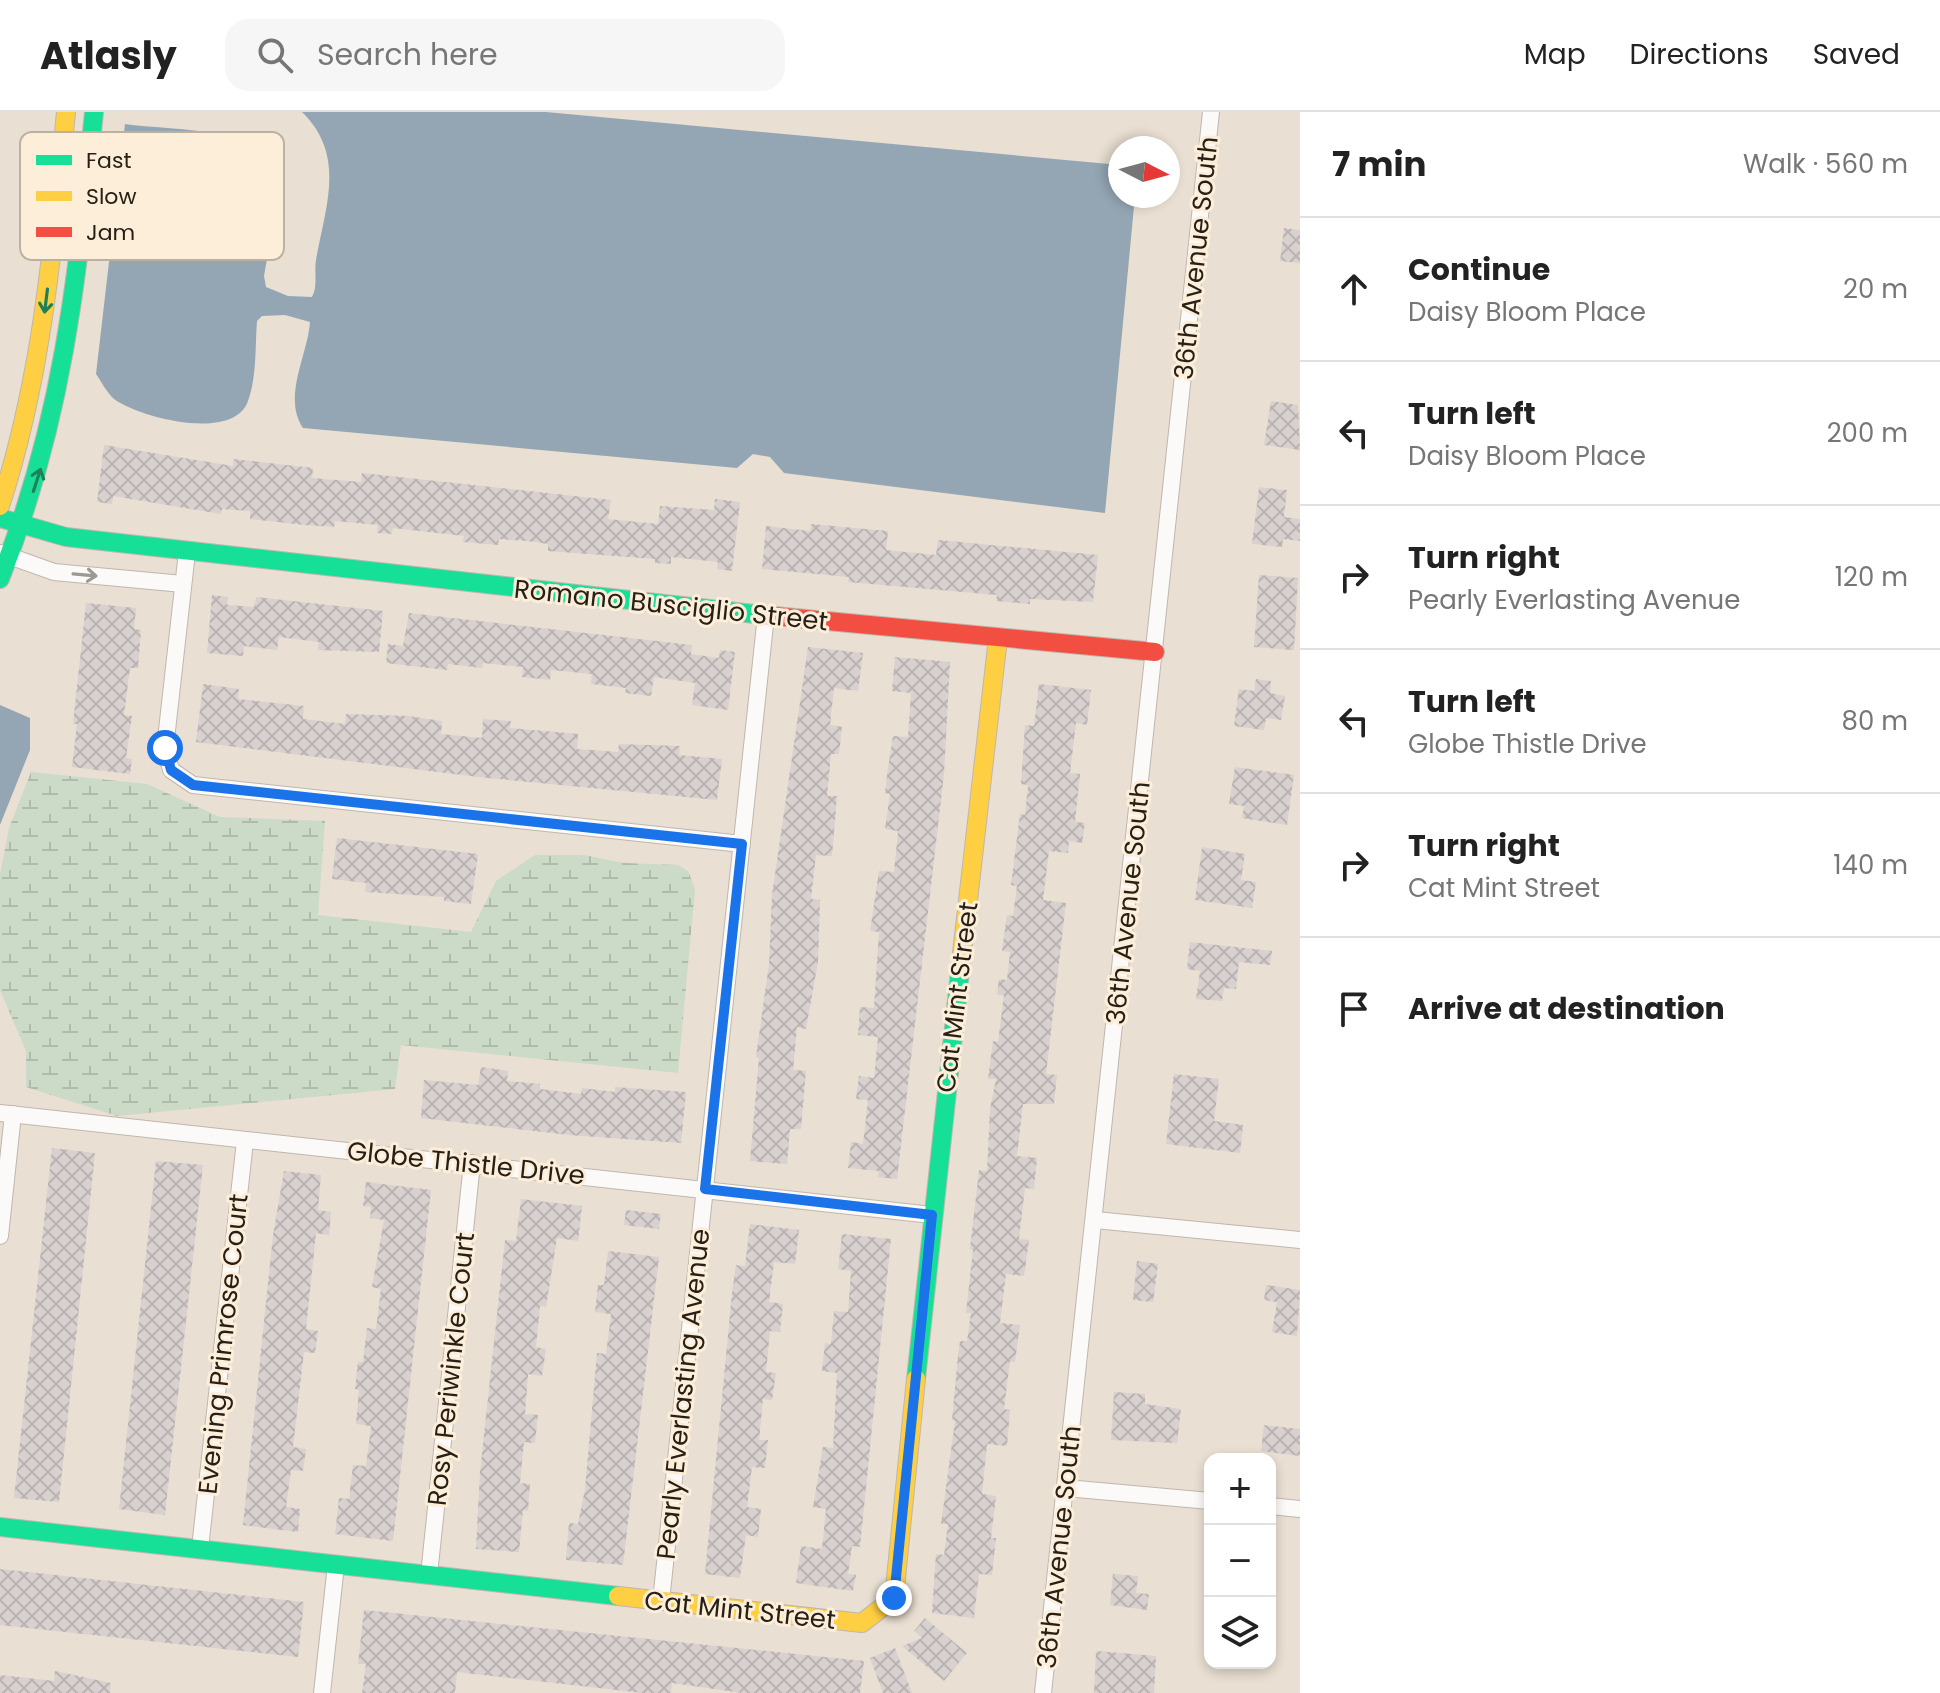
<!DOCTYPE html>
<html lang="en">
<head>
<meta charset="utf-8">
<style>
	body { margin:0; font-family:Poppins,sans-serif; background:#f6f6f6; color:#222 }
	.controls { position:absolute; right:24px; bottom:24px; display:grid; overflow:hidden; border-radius:16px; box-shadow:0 4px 12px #0003 }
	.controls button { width:72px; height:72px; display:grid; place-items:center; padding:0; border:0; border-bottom:2px solid #e0e0e0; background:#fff; color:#222; font:40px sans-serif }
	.compass { position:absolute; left:1108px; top:24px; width:72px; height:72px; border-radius:50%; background:#fff; box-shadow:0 4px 12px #0003; rotate:96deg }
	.stop { position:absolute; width:24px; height:24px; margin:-18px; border:6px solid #1a73e8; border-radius:50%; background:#fff }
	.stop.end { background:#1a73e8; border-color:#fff; box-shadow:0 2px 8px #0008 }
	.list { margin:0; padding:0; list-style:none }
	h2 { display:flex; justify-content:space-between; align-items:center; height:104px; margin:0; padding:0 32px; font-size:34px }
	h2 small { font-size:26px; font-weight:400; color:#767676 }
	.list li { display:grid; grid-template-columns:52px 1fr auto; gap:24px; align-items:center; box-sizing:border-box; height:144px; padding:0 32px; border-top:2px solid #e0e0e0 }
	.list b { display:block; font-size:30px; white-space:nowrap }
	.list p { margin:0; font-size:26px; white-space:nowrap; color:#767676 }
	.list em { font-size:26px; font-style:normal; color:#767676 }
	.icon { flex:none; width:44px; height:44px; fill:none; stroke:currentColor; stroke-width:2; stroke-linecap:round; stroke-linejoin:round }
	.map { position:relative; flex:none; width:1300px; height:1581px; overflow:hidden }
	header { display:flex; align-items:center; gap:48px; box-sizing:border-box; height:112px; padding:0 40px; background:#fff; border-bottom:2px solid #e0e0e0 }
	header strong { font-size:38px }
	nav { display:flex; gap:44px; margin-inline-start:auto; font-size:28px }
	.search { width:560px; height:72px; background:#f6f6f6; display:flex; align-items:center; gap:20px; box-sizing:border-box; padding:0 28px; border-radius:24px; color:#767676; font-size:30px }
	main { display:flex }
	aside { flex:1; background:#fff }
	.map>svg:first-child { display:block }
</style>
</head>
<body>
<header>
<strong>Atlasly</strong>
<div class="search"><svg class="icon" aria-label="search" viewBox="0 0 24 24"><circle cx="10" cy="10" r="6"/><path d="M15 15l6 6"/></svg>Search here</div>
<nav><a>Map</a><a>Directions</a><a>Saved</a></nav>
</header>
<main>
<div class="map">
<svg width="1300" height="1581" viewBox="0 0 1300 1581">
	<defs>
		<pattern id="wetland-marsh" width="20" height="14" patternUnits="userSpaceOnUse" patternTransform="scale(2)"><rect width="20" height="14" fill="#ccdac8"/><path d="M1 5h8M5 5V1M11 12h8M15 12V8" fill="none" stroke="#afbbab"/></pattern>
		<pattern id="building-cross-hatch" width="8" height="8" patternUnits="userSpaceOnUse" patternTransform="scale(2)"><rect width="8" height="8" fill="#d8d1d0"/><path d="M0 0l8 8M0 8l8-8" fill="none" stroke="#b9b3b2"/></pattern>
	</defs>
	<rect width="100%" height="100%" fill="#e9dfd2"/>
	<path fill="url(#wetland-marsh)" d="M 31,660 L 147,672 L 220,705 L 325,709 L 318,803 L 471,820 L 496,769 L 535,743 L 584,743 L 624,751 L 678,753 L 688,759 L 695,777 L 678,961 L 401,933 L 395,977 L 117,1004 L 26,975 L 26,939 L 0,878 L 0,763 L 9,716 Z"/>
	<g fill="#94a6b4">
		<path d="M 302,0 L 546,0 L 1120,53 L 1120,84 L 1135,84 L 1105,401 L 784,361 L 770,345 L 753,342 L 737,356 L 303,316 C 282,286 308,242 310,210 L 285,203 L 262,204 L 257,209 C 255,233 257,265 248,289 C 234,330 140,306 114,287 C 107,281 101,269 96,262 L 125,12 C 176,20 281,10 278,85 C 277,110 268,138 264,164 L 266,175 L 288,184 L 312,185 C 318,174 314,160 316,148 C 325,95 347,44 302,0 Z"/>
		<path d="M 0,593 L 30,606 L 30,638 L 0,713 Z"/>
	</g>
	<g fill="url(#building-cross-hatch)">
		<path d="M 1284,116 L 1300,118 L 1300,151 L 1280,149 Z"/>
		<path d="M 1271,289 L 1298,293 L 1300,338 L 1264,333 Z"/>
		<path d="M 104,333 L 233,354 L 233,347 L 313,356 L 312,366 L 361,370 L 362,361 L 611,388 L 608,407 L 658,412 L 660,394 L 714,398 L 715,387 L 740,390 L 732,459 L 717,457 L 718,450 L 671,445 L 671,452 L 655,451 L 655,447 L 548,439 L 548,432 L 527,429 L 499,427 L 498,433 L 463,430 L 464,424 L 393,416 L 392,422 L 377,421 L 378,413 L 335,409 L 334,415 L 305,413 L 250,407 L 250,399 L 222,397 L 221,402 L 113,384 L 112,392 L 97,390 Z"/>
		<path d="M 1259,375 L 1287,378 L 1284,405 L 1300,407 L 1300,429 L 1283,427 L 1282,435 L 1252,432 Z"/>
		<path d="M 811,412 L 888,419 L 886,438 L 936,443 L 938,428 L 1098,443 L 1093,490 L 1030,487 L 1030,492 L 996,489 L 997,483 L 848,470 L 849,465 L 762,457 L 766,414 L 810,419 Z"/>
		<path d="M 1259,463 L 1298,466 L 1294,538 L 1254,535 Z"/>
		<path d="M 212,483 L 228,485 L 227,493 L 254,495 L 256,485 L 383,499 L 379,540 L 318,538 L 319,530 L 279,525 L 277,538 L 244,534 L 243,544 L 207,541 Z"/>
		<path d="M 86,491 L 136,496 L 134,517 L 141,518 L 138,556 L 130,556 L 124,603 L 132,604 L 126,646 L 132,647 L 130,662 L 72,655 L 77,612 L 73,612 Z"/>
		<path d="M 409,501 L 692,533 L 691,542 L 719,546 L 720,538 L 735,540 L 728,598 L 692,593 L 695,571 L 654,565 L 651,584 L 625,581 L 626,576 L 591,572 L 592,562 L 551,558 L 550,568 L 522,565 L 523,555 L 483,551 L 482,556 L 448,552 L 447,558 L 386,551 L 388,532 L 403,534 Z"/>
		<path d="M 808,535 L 863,541 L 858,579 L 834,576 L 830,613 L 842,615 L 839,642 L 831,642 L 827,684 L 837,684 L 832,744 L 816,743 L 811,787 L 820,788 L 818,850 L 806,917 L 797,915 L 793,958 L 806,959 L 801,1017 L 790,1017 L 787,1052 L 750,1049 L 759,946 L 756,945 L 769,852 L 772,783 Z"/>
		<path d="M 895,545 L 950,550 L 944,662 L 897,1067 L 878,1065 L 879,1059 L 848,1056 L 851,1030 L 863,1032 L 868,988 L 856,987 L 859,964 L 874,966 L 878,925 L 858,923 L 860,895 L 874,896 L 879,820 L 870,819 L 879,759 L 894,760 L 898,719 L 885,717 L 890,682 L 885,681 L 888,656 L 893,624 L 908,625 L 911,581 L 892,579 Z"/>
		<path d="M 1256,567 L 1271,569 L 1270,581 L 1285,584 L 1281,608 L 1266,606 L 1264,618 L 1234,614 L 1239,577 L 1254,579 Z"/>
		<path d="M 203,572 L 239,577 L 238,587 L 304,594 L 303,607 L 345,612 L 346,602 L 408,604 L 442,609 L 441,622 L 482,626 L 483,607 L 511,609 L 510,616 L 578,622 L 577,637 L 618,640 L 619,632 L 680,634 L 679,643 L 722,647 L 717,688 L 478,665 L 196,630 Z"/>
		<path d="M 1039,572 L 1091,578 L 1087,613 L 1076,611 L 1070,661 L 1080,662 L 1075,710 L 1085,711 L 1082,731 L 1069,729 L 1068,741 L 1049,739 L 1043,788 L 1066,791 L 1046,962 L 1057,963 L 1054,992 L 1023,992 L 1017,1044 L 1037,1046 L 1034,1077 L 1025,1076 L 1019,1127 L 1029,1128 L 1024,1164 L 1006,1162 L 1000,1211 L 1020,1213 L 1015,1250 L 1010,1249 L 1004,1297 L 1010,1298 L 1007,1334 L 987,1332 L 982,1382 L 996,1384 L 991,1426 L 996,1426 L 992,1463 L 979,1462 L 974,1506 L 932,1501 L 935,1456 L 936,1442 L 944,1443 L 948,1412 L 941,1412 L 955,1309 L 952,1308 L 958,1243 L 960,1229 L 967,1229 L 971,1201 L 966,1201 L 973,1138 L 970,1137 L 979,1058 L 987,1059 L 990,997 L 996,967 L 988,967 L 993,929 L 998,930 L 1004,883 L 997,883 L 999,867 L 1007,868 L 1010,840 L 1002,839 L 1007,803 L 1013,804 L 1017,774 L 1011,773 L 1020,702 L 1025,703 L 1028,673 L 1021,672 L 1025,613 L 1034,614 Z"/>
		<path d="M 1235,655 L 1294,663 L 1287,713 L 1242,706 L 1244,694 L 1229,692 Z"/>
		<path d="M 337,726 L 478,742 L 471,792 L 444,789 L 444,785 L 365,780 L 366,771 L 332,767 Z"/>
		<path d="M 1202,735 L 1245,742 L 1241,768 L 1256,770 L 1252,796 L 1195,788 Z"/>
		<path d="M 1190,830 L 1272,839 L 1270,853 L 1239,850 L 1236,877 L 1224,876 L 1222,889 L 1196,887 L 1200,859 L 1187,857 Z"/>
		<path d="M 481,955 L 508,959 L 507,969 L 540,972 L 540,977 L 581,982 L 582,976 L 615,980 L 615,975 L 686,980 L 681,1031 L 569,1023 L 421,1006 L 424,968 L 478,973 Z"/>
		<path d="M 1174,962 L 1219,967 L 1214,1009 L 1243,1013 L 1240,1041 L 1166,1032 Z"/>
		<path d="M 52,1036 L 95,1041 L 59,1390 L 14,1386 Z"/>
		<path d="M 156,1049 L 203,1053 L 165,1403 L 119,1397 Z"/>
		<path d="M 284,1059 L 321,1063 L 318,1098 L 331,1100 L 329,1123 L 316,1121 L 306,1217 L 318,1219 L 315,1241 L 304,1240 L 293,1335 L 306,1337 L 303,1359 L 291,1358 L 286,1395 L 300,1397 L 298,1420 L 243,1413 L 273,1123 Z"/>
		<path d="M 366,1070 L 431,1078 L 393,1429 L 335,1422 L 339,1386 L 349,1387 L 353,1353 L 366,1354 L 371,1314 L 356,1312 L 359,1278 L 355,1277 L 358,1250 L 363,1250 L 367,1216 L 376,1217 L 381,1177 L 372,1175 L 384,1108 L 370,1106 L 371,1095 L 363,1094 Z"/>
		<path d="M 521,1087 L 582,1094 L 578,1129 L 557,1126 L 546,1195 L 540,1194 L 536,1235 L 546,1237 L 542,1264 L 528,1262 L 525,1302 L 538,1303 L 535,1331 L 524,1330 L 520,1371 L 530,1372 L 528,1399 L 523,1398 L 519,1440 L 476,1437 L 480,1360 L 505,1128 L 516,1129 Z"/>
		<path d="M 626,1098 L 661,1102 L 659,1117 L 624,1113 Z"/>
		<path d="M 750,1112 L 799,1118 L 795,1152 L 774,1150 L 769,1190 L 783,1192 L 780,1220 L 770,1219 L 766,1260 L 776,1261 L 772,1288 L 763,1287 L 759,1328 L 768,1328 L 765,1356 L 752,1355 L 747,1395 L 761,1397 L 758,1425 L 746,1423 L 740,1466 L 705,1462 L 732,1181 L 736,1153 L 745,1154 Z"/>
		<path d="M 842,1122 L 891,1127 L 860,1435 L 852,1434 L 848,1462 L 856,1463 L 853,1479 L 796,1471 L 801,1434 L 822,1437 L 826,1397 L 813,1395 L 823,1335 L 833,1336 L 837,1261 L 822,1259 L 825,1231 L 831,1232 L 834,1199 L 848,1200 L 851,1159 L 838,1157 Z"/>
		<path d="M 608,1139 L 659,1145 L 623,1453 L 566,1448 L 569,1411 L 578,1412 L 585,1377 L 597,1241 L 606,1242 L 611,1202 L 595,1200 L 598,1173 L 604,1173 Z"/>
		<path d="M 1137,1149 L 1158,1152 L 1153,1190 L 1133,1188 Z"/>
		<path d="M 1266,1173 L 1300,1178 L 1297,1224 L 1272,1220 L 1277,1190 L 1264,1188 Z"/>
		<path d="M 1114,1280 L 1145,1282 L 1145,1292 L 1181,1297 L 1177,1331 L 1111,1328 Z"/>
		<path d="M 1264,1313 L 1300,1317 L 1300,1344 L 1261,1339 Z"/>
		<path d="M 0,1457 L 304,1490 L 298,1545 L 0,1513 Z"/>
		<path d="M 1113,1462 L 1138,1464 L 1136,1481 L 1149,1482 L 1147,1498 L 1110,1493 Z"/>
		<path d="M 364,1498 L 864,1549 L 860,1581 L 742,1581 L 672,1571 L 671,1581 L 643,1581 L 457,1560 L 455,1581 L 362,1581 L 366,1552 L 358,1552 Z"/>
		<path d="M 925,1506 L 967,1541 L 944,1569 L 902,1534 L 922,1526 L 914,1519 Z"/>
		<path d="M 895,1536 L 912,1581 L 883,1581 L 870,1546 Z"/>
		<path d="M 1096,1539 L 1156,1544 L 1154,1581 L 1094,1581 Z"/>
		<path d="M 55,1559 L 111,1571 L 110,1581 L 0,1581 L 0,1563 L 54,1569 Z"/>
	</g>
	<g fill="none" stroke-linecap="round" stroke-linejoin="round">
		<defs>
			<g id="street">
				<path d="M 187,440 L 165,636 L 171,658 L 193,673 L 742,732"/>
				<path d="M 1,441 L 54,460 L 183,472"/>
				<path d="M 0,1001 L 932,1103"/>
				<path d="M 1095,1108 L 1300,1128"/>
				<path d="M 0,1124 L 13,1002"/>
				<path d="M 1066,1376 L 1210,1389"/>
				<path d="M 1270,1394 L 1300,1397"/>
				<path d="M 200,1436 L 245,1029"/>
				<path d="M 429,1463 L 472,1051"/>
				<path d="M 661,1489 L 766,503"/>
				<path d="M 322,1581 L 336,1453"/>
				<path d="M 1043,1581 L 1211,0"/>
			</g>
			<g id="fast">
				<path d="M 0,406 L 66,425 L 764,503"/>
				<path d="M 0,467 C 63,309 77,167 94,0"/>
				<path d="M 916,1267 L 962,841"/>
				<path d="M 0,1415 L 618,1484"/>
			</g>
			<g id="slow">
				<path d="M 0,394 C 42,266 53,134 66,0"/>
				<path d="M 962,841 L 998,526"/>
				<path d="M 618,1484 L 862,1511 L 894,1486 L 916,1267"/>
			</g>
			<path id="jam" d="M 764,503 L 1155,540"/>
		</defs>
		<use href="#street" stroke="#bfb7ad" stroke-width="18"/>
		<use href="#fast" stroke="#bfb7ad" stroke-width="20"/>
		<use href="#slow" stroke="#bfb7ad" stroke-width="20"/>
		<use href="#jam" stroke="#bfb7ad" stroke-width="20"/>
		<use href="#street" stroke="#fcfaf8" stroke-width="16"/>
		<use href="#fast" stroke="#16e098" stroke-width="18"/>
		<use href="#slow" stroke="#ffcf43" stroke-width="18"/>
		<use href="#jam" stroke="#f24e42" stroke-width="18"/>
	</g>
	<defs><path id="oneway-shaft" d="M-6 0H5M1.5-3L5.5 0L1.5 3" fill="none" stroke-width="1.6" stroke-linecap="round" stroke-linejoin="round" transform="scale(2)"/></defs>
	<g stroke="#1e8058">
		<use href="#oneway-shaft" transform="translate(46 189) rotate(97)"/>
		<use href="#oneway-shaft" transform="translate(37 368) rotate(-72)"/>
	</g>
	<use stroke="#9c9893" href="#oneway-shaft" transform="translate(85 463) rotate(5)"/>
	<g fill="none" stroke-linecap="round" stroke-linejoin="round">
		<path stroke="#1a73e8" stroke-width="10" d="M 165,636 L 171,658 L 193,673 L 742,732 L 705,1077 L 932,1103 L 894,1486"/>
	</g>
	<g text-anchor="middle" stroke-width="6" stroke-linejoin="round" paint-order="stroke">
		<g font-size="26" fill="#272017" stroke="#fdeeda">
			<text transform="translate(1196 146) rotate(-84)" y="9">36th Avenue South</text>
			<text transform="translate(671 493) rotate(6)" y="9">Romano Busciglio Street</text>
			<text transform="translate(1128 791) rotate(-84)" y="9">36th Avenue South</text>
			<text transform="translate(957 885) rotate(-83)" y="9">Cat Mint Street</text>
			<text transform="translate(466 1051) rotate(6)" y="9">Globe Thistle Drive</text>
			<text transform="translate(223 1232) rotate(-84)" y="9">Evening Primrose Court</text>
			<text transform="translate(451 1257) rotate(-84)" y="9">Rosy Periwinkle Court</text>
			<text transform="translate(683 1282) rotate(-84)" y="9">Pearly Everlasting Avenue</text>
			<text transform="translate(1059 1435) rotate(-84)" y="9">36th Avenue South</text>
			<text transform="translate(740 1498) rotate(6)" y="9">Cat Mint Street</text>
		</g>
	</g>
	<rect x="20" y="20" width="264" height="128" rx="12" fill="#fdeeda" stroke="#bdb0a0" stroke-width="2"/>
	<rect x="36" y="43" width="36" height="10" fill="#16e098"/>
	<rect x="36" y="79" width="36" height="10" fill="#ffcf43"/>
	<rect x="36" y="115" width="36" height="10" fill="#f24e42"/>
	<g font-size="22" fill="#272017">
		<text x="86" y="56">Fast</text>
		<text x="86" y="92">Slow</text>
		<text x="86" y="128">Jam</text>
	</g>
</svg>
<div class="controls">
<button>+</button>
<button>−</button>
<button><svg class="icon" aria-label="layers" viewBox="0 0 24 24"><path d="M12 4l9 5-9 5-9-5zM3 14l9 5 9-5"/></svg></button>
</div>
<svg class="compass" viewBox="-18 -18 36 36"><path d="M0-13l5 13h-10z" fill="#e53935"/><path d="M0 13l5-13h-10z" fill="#767676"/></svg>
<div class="stop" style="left:165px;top:636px"></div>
<div class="stop end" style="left:894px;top:1486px"></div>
</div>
<aside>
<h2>7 min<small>Walk · 560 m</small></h2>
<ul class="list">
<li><svg class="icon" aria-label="ahead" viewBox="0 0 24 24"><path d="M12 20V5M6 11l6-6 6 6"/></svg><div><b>Continue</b><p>Daisy Bloom Place</p></div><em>20 m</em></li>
<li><svg class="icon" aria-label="left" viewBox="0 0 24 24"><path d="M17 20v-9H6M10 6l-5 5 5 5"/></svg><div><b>Turn left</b><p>Daisy Bloom Place</p></div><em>200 m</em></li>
<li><svg class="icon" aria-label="right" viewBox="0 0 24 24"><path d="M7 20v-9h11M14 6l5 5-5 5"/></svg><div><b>Turn right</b><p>Pearly Everlasting Avenue</p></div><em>120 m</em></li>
<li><svg class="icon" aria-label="left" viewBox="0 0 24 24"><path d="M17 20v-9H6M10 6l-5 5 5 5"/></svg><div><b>Turn left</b><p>Globe Thistle Drive</p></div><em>80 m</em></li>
<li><svg class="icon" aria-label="right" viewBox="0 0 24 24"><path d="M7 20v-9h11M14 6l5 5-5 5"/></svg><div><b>Turn right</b><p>Cat Mint Street</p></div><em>140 m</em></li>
<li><svg class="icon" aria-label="arrive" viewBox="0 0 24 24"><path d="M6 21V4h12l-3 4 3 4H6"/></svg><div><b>Arrive at destination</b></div></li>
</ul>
</aside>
</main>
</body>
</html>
